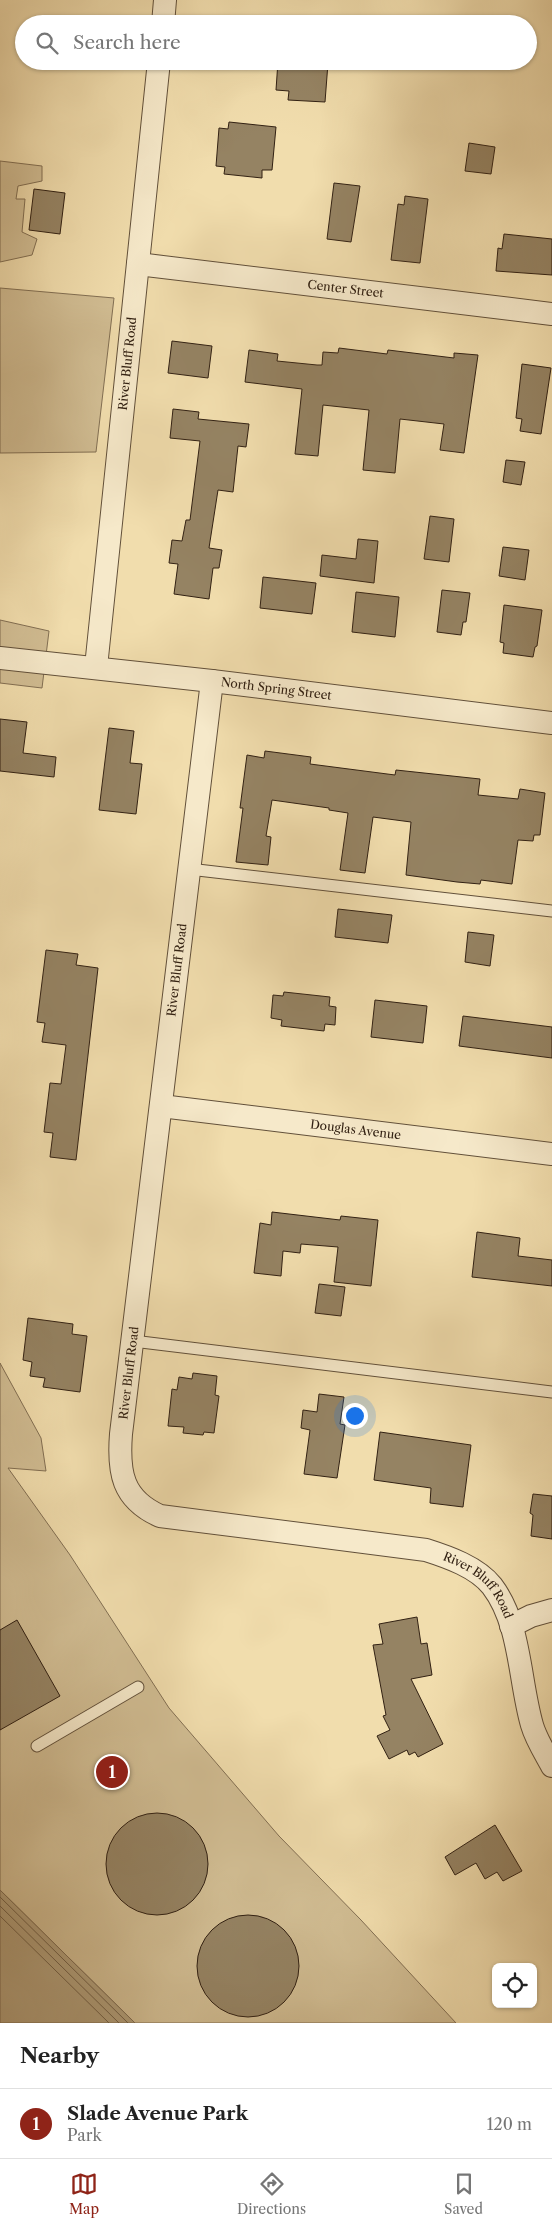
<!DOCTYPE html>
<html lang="en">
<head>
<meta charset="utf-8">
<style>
	body { margin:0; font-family:"Libre Caslon Text",serif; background:#f6f6f6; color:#222 }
	.controls { position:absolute; right:15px; bottom:15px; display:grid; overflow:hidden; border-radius:8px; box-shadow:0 1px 4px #0004 }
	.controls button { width:45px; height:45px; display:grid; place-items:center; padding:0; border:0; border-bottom:1px solid #e0e0e0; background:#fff; color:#222; font:25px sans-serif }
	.you { position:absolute; left:354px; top:1415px; width:18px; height:18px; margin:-12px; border:4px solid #fff; border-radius:50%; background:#1a73e8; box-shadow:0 0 0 8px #1a73e833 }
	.badge { display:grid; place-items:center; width:32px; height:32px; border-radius:50%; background:#8f2418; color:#fff; font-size:16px; font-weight:700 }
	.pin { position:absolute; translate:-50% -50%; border:2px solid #fff; box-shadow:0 1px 5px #0006 }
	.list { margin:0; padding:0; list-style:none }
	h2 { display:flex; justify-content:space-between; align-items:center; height:65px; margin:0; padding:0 20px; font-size:21px }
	h2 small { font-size:16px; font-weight:400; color:#767676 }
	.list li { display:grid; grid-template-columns:32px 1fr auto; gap:15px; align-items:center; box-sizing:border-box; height:70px; padding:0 20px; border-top:1px solid #e0e0e0 }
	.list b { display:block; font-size:19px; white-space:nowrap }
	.list p { margin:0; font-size:16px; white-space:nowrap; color:#767676 }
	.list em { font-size:16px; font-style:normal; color:#767676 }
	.icon { flex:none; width:28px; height:28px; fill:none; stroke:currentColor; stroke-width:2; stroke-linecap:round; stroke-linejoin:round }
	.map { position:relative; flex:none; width:552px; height:2023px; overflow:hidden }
	.search { position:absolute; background:#fff; box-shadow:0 1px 4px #0004; left:15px; right:15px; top:15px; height:55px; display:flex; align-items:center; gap:12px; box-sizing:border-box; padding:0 18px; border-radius:28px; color:#767676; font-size:19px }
	.sheet { height:135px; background:#fff }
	nav { display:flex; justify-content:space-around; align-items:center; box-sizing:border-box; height:70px; border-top:1px solid #e0e0e0; background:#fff; font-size:14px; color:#767676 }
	nav a { display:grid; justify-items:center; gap:2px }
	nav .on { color:#8f2418 }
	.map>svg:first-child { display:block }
</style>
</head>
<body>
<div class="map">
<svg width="552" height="2023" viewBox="0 0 552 2023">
	<rect width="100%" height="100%" fill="#f1ddad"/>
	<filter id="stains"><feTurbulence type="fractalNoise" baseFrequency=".004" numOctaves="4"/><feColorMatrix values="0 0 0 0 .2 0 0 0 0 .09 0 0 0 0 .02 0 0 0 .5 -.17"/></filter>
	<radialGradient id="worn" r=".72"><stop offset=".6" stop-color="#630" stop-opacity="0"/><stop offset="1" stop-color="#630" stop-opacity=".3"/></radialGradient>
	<g fill="#d1bd93" stroke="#826f53">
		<path d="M 0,161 L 42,166 L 42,181 L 18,186 L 16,199 L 25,199 L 22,232 L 37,239 L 32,255 L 0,262 Z"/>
		<path d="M 0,288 L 114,298 L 96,452 L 0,453 Z"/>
		<path d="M 0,620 L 49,631 L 42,688 L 0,683 Z"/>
		<path d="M 0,1363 L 41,1438 L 46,1471 L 8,1468 L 70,1555 L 169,1708 L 279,1836 L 361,1920 L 456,2023 L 135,2023 L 0,1890 Z"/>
	</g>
	<path fill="#b09d79" stroke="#7e6b50" d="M 0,1890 L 135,2023 L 0,2023 Z"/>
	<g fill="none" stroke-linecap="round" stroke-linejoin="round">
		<g stroke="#715f46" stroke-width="1">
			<path d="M 0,1897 L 128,2023"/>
			<path d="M 0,1906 L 119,2023"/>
			<path d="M 0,1916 L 109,2023"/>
		</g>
	</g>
	<g fill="#958363" stroke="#322113">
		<path d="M 278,61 L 328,63 L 325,102 L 288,100 L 289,91 L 276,90 Z"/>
		<path d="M 229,122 L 276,127 L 272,170 L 262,170 L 262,178 L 224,174 L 225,167 L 216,166 L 219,128 L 228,129 Z"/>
		<path d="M 469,143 L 495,147 L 491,174 L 465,171 Z"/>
		<path d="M 334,183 L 360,186 L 351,242 L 327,239 Z"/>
		<path d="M 34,189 L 65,193 L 60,234 L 29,230 Z"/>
		<path d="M 405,196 L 428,199 L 420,263 L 391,260 L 398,204 L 404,205 Z"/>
		<path d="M 504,234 L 552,239 L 552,275 L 496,271 L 498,248 L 502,249 Z"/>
		<path d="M 172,341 L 212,346 L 208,378 L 168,373 Z"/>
		<path d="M 339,348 L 387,354 L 388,350 L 454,358 L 454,353 L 478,355 L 464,453 L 440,450 L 444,424 L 400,419 L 395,473 L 363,470 L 369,410 L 323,405 L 318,456 L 295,454 L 302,389 L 245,382 L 249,350 L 278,354 L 277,361 L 317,365 L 322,365 L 323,352 L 338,353 Z"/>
		<path d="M 522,364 L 551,368 L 541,434 L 520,431 L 522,419 L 516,418 Z"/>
		<path d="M 173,409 L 199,412 L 198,419 L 249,424 L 246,447 L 238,446 L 233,492 L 218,490 L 209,548 L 222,550 L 219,568 L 213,568 L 209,599 L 174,594 L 178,564 L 169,563 L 172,540 L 182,541 L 186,520 L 190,520 L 200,441 L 170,438 Z"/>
		<path d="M 506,460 L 525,462 L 521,485 L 503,482 Z"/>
		<path d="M 430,516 L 454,519 L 449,562 L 424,559 Z"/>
		<path d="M 358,539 L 378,541 L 374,583 L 320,576 L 322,555 L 356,559 Z"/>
		<path d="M 503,547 L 529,550 L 525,580 L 499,576 Z"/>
		<path d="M 263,577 L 316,583 L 312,614 L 260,608 Z"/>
		<path d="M 442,590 L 470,593 L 466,622 L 463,622 L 461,635 L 437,632 Z"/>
		<path d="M 356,592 L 399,597 L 395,637 L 352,632 Z"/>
		<path d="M 504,605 L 542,610 L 537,646 L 535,647 L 533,657 L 503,653 L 504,643 L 500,642 Z"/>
		<path d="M 0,719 L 27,722 L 23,753 L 56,757 L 54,777 L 0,771 Z"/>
		<path d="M 109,728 L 134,731 L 130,763 L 142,764 L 136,814 L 99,810 Z"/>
		<path d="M 265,751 L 311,757 L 310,764 L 395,775 L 396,770 L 480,779 L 478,795 L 518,799 L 520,789 L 545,793 L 540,835 L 534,835 L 533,841 L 518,840 L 512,884 L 481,880 L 480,884 L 457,882 L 406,875 L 411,822 L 373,817 L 365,873 L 340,870 L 348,813 L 329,810 L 329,808 L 272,800 L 266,836 L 271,837 L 268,865 L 236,862 L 243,808 L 240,808 L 247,755 L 264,758 Z"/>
		<path d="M 338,909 L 392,915 L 388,943 L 335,937 Z"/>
		<path d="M 468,932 L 494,935 L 490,966 L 465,962 Z"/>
		<path d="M 46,950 L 78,954 L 76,965 L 98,968 L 76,1160 L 50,1157 L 53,1133 L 44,1132 L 50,1083 L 61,1084 L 66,1045 L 42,1042 L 45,1023 L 37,1022 Z"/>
		<path d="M 284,992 L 330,997 L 329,1006 L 336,1007 L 335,1025 L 325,1024 L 324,1031 L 281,1026 L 282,1020 L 271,1018 L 273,995 L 283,996 Z"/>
		<path d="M 375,1000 L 427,1006 L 423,1043 L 371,1037 Z"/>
		<path d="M 463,1016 L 552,1027 L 552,1058 L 459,1046 Z"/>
		<path d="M 272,1212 L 340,1220 L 341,1216 L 378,1220 L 371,1286 L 334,1282 L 338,1247 L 301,1244 L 300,1253 L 283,1251 L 281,1276 L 254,1273 L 260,1223 L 271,1225 Z"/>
		<path d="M 477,1232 L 520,1238 L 518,1256 L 552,1260 L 552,1286 L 472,1277 Z"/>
		<path d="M 319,1284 L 345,1287 L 341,1316 L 315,1313 Z"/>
		<path d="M 28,1318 L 73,1324 L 72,1334 L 87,1336 L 80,1392 L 43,1387 L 45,1378 L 30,1376 L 32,1362 L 23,1360 Z"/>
		<path d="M 193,1373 L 217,1376 L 215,1395 L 219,1396 L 214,1433 L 204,1432 L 203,1435 L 183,1433 L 184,1427 L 168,1426 L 172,1389 L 177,1390 L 179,1377 L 192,1379 Z"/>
		<path d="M 319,1394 L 344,1397 L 340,1424 L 345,1425 L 337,1478 L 304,1474 L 310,1430 L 301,1428 L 303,1410 L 317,1412 Z"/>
		<path d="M 380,1432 L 471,1445 L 463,1507 L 430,1503 L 431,1488 L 374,1480 Z"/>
		<path d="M 533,1494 L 552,1496 L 552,1539 L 531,1536 L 533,1515 L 530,1513 Z"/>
		<path d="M 417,1617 L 421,1644 L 427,1643 L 432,1675 L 411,1679 L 443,1744 L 418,1757 L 415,1752 L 409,1755 L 407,1750 L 389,1759 L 377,1736 L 390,1730 L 383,1716 L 386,1715 L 373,1645 L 383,1644 L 379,1624 Z"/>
		<path d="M 17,1620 L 60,1696 L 0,1730 L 0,1630 Z"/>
		<circle cx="157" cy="1864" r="51"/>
		<path d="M 495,1825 L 522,1871 L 503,1881 L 497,1872 L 485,1879 L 476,1863 L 455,1875 L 445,1857 Z"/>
		<circle cx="248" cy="1966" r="51"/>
	</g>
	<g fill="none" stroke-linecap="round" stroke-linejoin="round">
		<defs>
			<g id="lane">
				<path d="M 189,869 L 552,911"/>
				<path d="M 133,1341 L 552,1392"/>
				<path d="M 37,1746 L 138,1687"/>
			</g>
			<g id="street">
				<path d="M 163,24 L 165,0"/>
				<path id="s1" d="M 138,264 L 552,314"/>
				<path id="s2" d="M 0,658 L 212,681 L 552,723"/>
				<path id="s3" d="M 96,667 L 159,61"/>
				<path id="s4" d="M 212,681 L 121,1434 C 118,1472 122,1499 160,1516 L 426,1550 C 448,1557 477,1567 492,1586 C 521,1624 519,1680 532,1725 C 536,1739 545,1753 552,1766"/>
				<path id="s5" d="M 161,1106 L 552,1154"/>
				<path d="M 511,1626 L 531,1616 L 552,1610"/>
			</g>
		</defs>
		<use href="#lane" stroke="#62503a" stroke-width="13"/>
		<use href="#street" stroke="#62503a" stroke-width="24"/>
		<use href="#lane" stroke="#f6e9ca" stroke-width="11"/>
		<use href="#street" stroke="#f6e9ca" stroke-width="22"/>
	</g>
	<g text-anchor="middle" stroke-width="4" stroke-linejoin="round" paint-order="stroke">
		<g font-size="12" fill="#322113" stroke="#f6e9ca">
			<text dy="4" stroke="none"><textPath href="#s1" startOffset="209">Center Street</textPath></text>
			<text dy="4" stroke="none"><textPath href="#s3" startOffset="305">River Bluff Road</textPath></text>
			<text dy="4" stroke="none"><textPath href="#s2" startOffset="278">North Spring Street</textPath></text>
			<text transform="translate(177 970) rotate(-83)" y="4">River Bluff Road</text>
			<text dy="4" stroke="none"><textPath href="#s5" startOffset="196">Douglas Avenue</textPath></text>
			<text transform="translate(129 1373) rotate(-83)" y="4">River Bluff Road</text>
			<text dy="4" stroke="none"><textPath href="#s4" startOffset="1191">River Bluff Road</textPath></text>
		</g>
	</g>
	<rect width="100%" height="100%" filter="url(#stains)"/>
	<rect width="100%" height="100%" fill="url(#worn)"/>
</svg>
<div class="controls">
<button><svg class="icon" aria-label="locate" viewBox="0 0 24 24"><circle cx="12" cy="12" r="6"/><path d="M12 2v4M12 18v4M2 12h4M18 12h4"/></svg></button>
</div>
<div class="you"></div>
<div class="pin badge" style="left:112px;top:1772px">1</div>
<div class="search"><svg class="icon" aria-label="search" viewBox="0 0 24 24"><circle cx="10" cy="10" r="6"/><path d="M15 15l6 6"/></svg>Search here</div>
</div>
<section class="sheet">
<h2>Nearby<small></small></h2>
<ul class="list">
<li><span class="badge">1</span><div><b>Slade Avenue Park</b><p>Park</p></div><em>120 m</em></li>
</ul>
</section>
<nav>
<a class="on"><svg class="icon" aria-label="map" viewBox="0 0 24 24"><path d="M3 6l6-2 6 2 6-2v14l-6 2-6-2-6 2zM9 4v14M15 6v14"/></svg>Map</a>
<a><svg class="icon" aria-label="directions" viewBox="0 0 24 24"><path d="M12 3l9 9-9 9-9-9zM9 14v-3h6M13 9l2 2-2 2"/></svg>Directions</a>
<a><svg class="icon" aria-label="saved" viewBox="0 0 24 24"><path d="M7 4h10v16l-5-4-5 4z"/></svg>Saved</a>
</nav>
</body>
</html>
